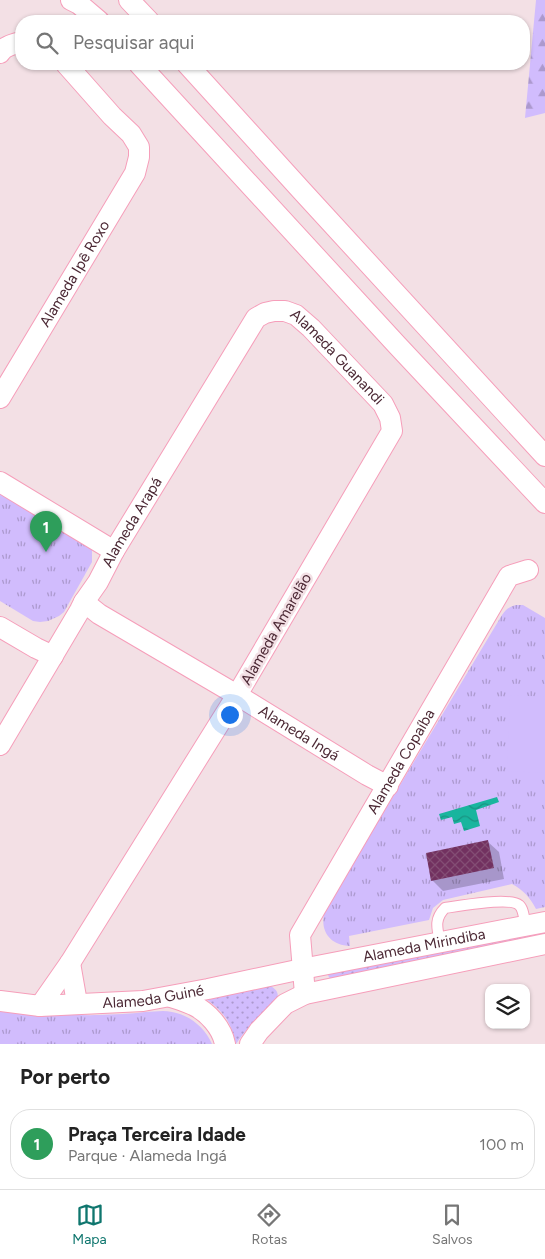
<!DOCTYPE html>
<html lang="pt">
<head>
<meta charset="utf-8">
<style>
	body { margin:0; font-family:Figtree,sans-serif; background:#f6f6f6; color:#222 }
	.controls { position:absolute; right:15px; bottom:15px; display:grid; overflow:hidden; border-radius:10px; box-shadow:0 1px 4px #0004 }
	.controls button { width:45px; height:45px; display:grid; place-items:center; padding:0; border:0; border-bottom:1px solid #e0e0e0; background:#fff; color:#222; font:25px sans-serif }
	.you { position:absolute; left:229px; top:714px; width:18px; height:18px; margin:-12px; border:4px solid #fff; border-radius:50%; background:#1a73e8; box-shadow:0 0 0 8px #1a73e833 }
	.badge { display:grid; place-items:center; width:32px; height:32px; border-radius:50%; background:#0f766e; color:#fff; font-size:16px; font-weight:700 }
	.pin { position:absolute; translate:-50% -41px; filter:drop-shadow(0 1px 2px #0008) }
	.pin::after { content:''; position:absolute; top:26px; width:18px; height:15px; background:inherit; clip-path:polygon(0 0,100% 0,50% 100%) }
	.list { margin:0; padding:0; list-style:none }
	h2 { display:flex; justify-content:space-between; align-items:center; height:65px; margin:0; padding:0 20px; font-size:21px }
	h2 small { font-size:16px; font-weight:400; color:#767676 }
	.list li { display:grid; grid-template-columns:32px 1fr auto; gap:15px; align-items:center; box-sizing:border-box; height:70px; margin:0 10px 10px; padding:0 10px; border:1px solid #e0e0e0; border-radius:20px }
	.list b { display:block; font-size:19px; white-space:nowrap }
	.list p { margin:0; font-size:16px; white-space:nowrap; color:#767676 }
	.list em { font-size:16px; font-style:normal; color:#767676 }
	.icon { flex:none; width:28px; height:28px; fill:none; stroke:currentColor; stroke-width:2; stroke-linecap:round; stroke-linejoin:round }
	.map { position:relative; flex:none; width:545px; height:1044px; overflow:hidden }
	.search { position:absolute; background:#fff; box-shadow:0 1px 4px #0004; left:15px; right:15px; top:15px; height:55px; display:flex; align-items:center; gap:12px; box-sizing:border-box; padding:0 18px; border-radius:20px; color:#767676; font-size:19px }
	.sheet { height:145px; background:#fff }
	nav { display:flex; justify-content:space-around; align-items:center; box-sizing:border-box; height:70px; border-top:1px solid #e0e0e0; background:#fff; font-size:14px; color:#767676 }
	nav a { display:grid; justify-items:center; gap:2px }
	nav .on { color:#0f766e }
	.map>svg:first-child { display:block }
</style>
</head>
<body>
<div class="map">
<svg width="545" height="1044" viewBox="0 0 545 1044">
	<defs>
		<pattern id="grass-dots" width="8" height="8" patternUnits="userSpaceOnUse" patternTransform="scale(1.25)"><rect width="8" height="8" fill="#d1bcfd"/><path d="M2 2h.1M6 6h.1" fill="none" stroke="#ac99ce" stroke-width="1.8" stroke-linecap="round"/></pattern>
		<pattern id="forest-firs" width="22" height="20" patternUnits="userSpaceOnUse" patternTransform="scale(1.25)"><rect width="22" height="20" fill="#d1bcfd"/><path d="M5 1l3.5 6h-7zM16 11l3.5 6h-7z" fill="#ac99ce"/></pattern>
		<pattern id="park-tufts" width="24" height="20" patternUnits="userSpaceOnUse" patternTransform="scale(1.25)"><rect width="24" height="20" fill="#d1bcfd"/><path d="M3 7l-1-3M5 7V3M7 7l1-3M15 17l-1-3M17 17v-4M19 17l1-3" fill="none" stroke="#ac99ce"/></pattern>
		<pattern id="water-waves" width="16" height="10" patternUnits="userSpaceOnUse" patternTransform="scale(1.25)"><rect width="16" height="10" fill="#19b59e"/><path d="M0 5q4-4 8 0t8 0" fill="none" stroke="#199382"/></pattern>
		<pattern id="building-cross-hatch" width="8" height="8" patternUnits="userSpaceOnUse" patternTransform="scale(1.25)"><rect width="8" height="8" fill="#723160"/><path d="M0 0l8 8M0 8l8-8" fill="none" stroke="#834d74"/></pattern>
	</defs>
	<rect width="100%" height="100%" fill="#f3e0e5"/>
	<g fill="url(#grass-dots)">
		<path d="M 545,927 L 545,937 L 330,979 L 328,975 L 328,973 Z"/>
		<path d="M 268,985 C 274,987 280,992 277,999 C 274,1005 266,1009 262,1013 C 252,1022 244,1033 236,1044 C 231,1022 224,1012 206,999 Z"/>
	</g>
	<path fill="url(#forest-firs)" d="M 536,0 L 545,0 L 545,113 L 525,118 Z"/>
	<g fill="url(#park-tufts)">
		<path d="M 0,485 L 92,548 L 92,562 L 64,612 L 59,616 L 48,621 L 40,622 L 33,621 L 0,601 Z"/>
		<path d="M 516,605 L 523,605 L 545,618 L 545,907 L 536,909 C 530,897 523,890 512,884 L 443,900 L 433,908 L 429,920 L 349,936 L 350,946 C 329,945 319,930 325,910 L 502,615 C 506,609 509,607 516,605 Z"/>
		<path d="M 0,1007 C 33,1011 66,1016 99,1015 C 115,1014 130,1014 145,1012 C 154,1012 163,1010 172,1012 C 190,1015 205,1028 212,1044 L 0,1044 Z"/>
	</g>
	<path fill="#d1bcfd" d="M 510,695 L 545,697 L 545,773 L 507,771 Z"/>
	<path fill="url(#water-waves)" d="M 497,797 L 499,802 L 476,810 L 480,826 L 464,831 L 461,822 L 454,824 L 452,817 L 441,820 L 439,814 Z"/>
	<path fill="#0003" d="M 488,842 L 499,852 L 504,879 L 443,891 L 432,880 Z"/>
	<path fill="url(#building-cross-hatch)" d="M 488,840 L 494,868 L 431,881 L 426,853 Z"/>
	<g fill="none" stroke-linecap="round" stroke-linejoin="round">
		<defs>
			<path id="lane" d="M 440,942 C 437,928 434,919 445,908 C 458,906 510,897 519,905 C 524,909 524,920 526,927"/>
			<g id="street">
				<path d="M 71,0 L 79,4 L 99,21"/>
				<path d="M 129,0 L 149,21"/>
				<path d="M 0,53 C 4,46 14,44 21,42"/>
				<path d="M 139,64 L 397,345 L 545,503"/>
				<path d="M 187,64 L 302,191 L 545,456"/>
				<path id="s1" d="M 0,398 L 135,173 L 139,157 L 139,147 L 131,134 L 112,116 L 66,64"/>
				<path d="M 0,482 L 114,551"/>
				<path id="s2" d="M 84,602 L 99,614 L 237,695 L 367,775 L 388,786"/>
				<path d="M 0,627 L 36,648 L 53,656"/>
				<path id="s3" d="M 0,745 L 80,610 L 84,602 L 98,582 L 114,551 L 256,318 L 265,313 L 274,311 L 285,311 L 296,315 L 311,328 L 383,404 L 390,418 L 392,431 L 237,695 L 70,963 L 40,1006"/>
				<path d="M 70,963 L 77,1003"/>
				<path id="s4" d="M 305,994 L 300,935 L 509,576 L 528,570"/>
				<path d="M 171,997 C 179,999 186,1002 193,1005 C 208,1012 222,1028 225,1044"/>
				<path id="s5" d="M 0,1001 L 40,1006 L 143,1001 L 208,989 L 302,969 L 545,922"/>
				<path d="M 250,1044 L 259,1031 L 285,1004 L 305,994 L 545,944"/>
			</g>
		</defs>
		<use href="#lane" stroke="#f69eba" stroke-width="12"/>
		<use href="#street" stroke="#f69eba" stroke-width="22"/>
		<use href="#lane" stroke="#fff" stroke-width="10"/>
		<use href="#street" stroke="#fff" stroke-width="20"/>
	</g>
	<g text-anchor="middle" stroke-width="5" stroke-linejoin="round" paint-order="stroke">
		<g font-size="15" fill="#4c2935" stroke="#f3e0e5">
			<text dy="5" stroke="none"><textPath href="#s1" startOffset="145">Alameda Ipê Roxo</textPath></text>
			<text dy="5" stroke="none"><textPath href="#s3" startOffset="599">Alameda Guanandi</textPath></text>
			<text dy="5" stroke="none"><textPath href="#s3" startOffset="259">Alameda Arapá</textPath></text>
			<text transform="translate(276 629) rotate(-60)" y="5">Alameda Amarelão</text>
			<text dy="5" stroke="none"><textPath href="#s2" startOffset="252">Alameda Ingá</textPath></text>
			<text dy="5" stroke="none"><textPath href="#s4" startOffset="260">Alameda Copaíba</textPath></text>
			<text dy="5" stroke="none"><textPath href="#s5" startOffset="430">Alameda Mirindiba</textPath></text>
			<text dy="5" stroke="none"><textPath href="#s5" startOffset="154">Alameda Guiné</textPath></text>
		</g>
	</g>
</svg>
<div class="controls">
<button><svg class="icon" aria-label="layers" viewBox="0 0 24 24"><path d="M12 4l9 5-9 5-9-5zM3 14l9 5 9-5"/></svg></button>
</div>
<div class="you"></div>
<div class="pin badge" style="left:46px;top:552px;background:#2e9e5b">1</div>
<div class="search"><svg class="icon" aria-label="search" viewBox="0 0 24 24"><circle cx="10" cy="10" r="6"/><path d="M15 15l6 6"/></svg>Pesquisar aqui</div>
</div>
<section class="sheet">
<h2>Por perto<small></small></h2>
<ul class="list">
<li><span class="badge" style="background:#2e9e5b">1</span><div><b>Praça Terceira Idade</b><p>Parque · Alameda Ingá</p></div><em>100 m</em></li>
</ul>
</section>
<nav>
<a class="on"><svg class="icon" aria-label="map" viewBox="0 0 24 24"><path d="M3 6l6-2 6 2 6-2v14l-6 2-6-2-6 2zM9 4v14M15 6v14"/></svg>Mapa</a>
<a><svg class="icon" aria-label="directions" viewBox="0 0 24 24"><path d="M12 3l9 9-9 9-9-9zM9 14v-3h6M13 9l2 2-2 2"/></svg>Rotas</a>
<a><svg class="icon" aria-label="saved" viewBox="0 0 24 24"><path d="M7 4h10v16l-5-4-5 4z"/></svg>Salvos</a>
</nav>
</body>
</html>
